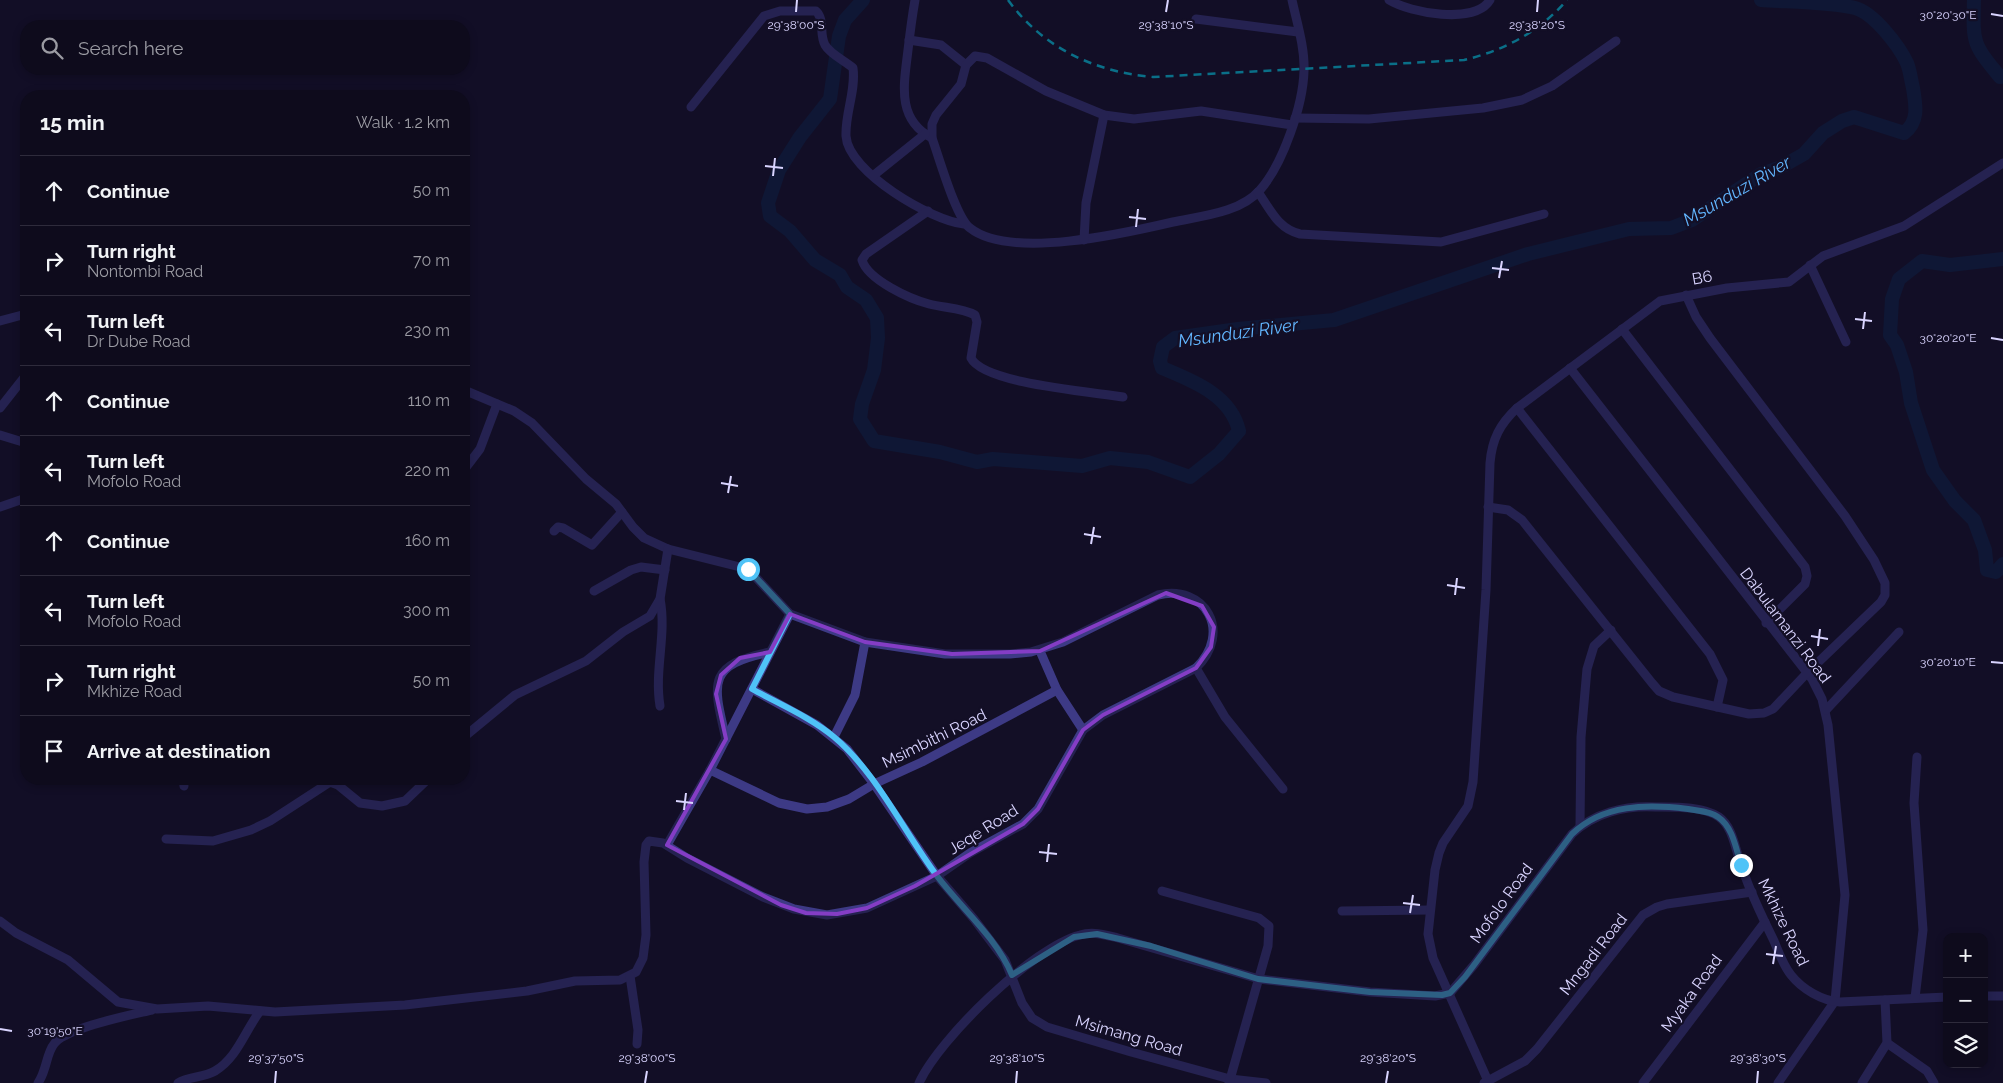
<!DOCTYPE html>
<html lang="en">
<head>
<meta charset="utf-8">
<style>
	body { margin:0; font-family:Raleway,sans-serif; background:#1c1929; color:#f1f3f6 }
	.controls { position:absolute; right:15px; bottom:15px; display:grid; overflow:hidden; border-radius:10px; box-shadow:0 2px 8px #0003 }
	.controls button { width:45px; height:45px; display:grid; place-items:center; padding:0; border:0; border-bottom:1px solid #2e2b3b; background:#0e0b1c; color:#f1f3f6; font:25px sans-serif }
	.stop { position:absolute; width:15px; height:15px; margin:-11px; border:4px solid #4fc3f7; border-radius:50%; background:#fff }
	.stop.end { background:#4fc3f7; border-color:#fff; box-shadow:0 1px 5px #0008 }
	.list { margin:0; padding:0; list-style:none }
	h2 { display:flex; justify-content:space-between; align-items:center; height:65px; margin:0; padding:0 20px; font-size:21px }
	h2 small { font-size:16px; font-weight:400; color:#9b9ba3 }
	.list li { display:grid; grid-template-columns:32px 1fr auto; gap:15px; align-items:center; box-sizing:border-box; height:70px; padding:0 20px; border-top:1px solid #2e2b3b }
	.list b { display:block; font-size:19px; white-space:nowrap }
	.list p { margin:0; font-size:16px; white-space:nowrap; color:#9b9ba3 }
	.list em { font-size:16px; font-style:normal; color:#9b9ba3 }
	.icon { flex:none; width:28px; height:28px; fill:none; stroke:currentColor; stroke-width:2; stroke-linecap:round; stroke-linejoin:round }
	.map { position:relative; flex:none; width:2003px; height:1083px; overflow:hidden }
	.search { position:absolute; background:#0e0b1c; box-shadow:0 2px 8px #0003; left:20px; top:20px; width:450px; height:55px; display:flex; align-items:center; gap:12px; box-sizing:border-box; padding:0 18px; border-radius:20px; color:#9b9ba3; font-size:19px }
	.panel { position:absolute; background:#0e0b1c; box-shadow:0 2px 8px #0003; left:20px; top:90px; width:450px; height:695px; border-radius:20px }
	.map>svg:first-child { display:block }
</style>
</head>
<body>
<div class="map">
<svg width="2003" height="1083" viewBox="0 0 2003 1083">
	<rect width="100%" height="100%" fill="#130f26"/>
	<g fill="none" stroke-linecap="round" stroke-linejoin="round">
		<g stroke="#0c2248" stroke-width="14">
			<path d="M 863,0 L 845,20 L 839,36 L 830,99 L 800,137 L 779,170 L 768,203 L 770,216 L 790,231 L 815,260 L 840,275 L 847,287 L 866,300 L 877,318 L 878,338 L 874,370 L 862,404 L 860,419 L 874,441 L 940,452 L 977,462 L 993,459 L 1082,466 L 1110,458 L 1148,462 L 1190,477 L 1219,454 L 1239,431 C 1231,395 1193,381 1162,368 L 1160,361 L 1163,347 L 1175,338 L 1238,329 L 1334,320 L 1528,254 L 1629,229 L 1671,228 L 1692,220 L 1761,174 L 1781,167 L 1804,154 L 1823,133 L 1842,121 L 1854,117 L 1904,133 C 1919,122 1916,106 1913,88 C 1911,80 1910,70 1907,63 C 1899,46 1874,13 1855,8 C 1829,2 1789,2 1761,0"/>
			<path d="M 1974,0 C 1973,43 1972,43 2000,77 L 2003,76"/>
			<path d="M 2003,259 L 1950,265 L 1922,261 L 1899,279 L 1892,299 L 1890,335 L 1897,345 L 1906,372 L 1911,403 L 1933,470 L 1955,501 L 1974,520 L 1985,550 L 1987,570 L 1996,572 L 2003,564"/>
		</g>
		<g stroke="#3d3a85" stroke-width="9">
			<path d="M 915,0 C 912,17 910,33 908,50 C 904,84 896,119 932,138"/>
			<path d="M 1389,0 C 1410,13 1475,25 1490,0"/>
			<path d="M 1196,19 L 1298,32"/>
			<path d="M 909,40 L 941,45 L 966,65"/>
			<path d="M 691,107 L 764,16 L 780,11 L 816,11 C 825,19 819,35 825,45 C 830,54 845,61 853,68 C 856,91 845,113 846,136 C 848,172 932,221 964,224"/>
			<path d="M 1295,118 L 1369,119 L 1483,108 L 1522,100 L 1552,86 L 1616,41"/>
			<path d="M 1292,125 L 1201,111 L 1134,119 L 1104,115 L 1046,91 L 987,58 L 975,56 L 966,65 L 961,84 L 936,115 L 932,124 L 932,138 C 939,157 956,218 970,228 C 1010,260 1126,233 1173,222 C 1201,216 1240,213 1260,190 C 1283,164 1303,105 1304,71 C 1305,48 1297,23 1292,0"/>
			<path d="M 874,175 L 925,134"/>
			<path d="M 1258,192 C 1270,209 1278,229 1300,234 L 1441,242 L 1544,214"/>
			<path d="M 928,211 L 866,254 L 862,260 C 868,280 910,299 929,304 C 944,308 962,308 975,315 L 977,322 L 971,358 C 984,384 1094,392 1123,397"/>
			<path d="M 1084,240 L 1086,203 L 1104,115"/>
			<path d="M 1810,265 L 1846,342"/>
			<path d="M 0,321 L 26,314"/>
			<path d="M 1622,329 L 1805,567 L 1807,576 L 1805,584 L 1766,623"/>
			<path d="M 1570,368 L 1812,679 L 1822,699 L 1828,725 L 1845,895 L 1835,1001 L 1778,1083"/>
			<path d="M 464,390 L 514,411 L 532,423 L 586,479 L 616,504 L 633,527 L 644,538 L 668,549 L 748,569 L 790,614 L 865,642 L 945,654 L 1010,654 L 1031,652 L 1063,642 L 1158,595 C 1205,584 1233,632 1196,668 L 1225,717 L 1283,789"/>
			<path d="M 0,408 L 26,375"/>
			<path d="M 1517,408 L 1710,654 L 1723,680 L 1717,707"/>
			<path d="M 0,435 L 26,443"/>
			<path d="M 464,470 L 480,449 L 497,404"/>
			<path d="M 0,507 L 26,498"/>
			<path d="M 1488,507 L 1508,510 L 1522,520 L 1652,683 L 1659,691 L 1673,697 L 1749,714 L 1764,713 L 1773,709 L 1807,673 L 1881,602 L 1885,595 L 1885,583 L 1874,560 L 1845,516 L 1710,338 L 1696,317 L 1686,295"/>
			<path d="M 554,531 L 558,527 L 563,528 L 592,545 L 622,512"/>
			<path d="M 594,591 L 631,570 L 641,567 L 665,570"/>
			<path d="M 660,599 C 667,634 654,670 660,706"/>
			<path d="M 1040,651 L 1057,690 L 1083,730"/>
			<path d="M 752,689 L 817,725 L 847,749 L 874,784 L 937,876 L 974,919 L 1005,960 L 1022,1003 L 1032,1018 L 1047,1027 L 1131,1052 L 1230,1079 L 1266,1083"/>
			<path d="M 1826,710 L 1899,632"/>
			<path d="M 464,737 L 515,695 L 586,661 L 623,632 L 650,616 L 660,599 L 668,549"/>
			<path d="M 834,737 L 855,695 L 865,642"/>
			<path d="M 726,739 C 713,683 706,665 770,652"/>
			<path d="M 710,770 L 779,803 L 807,809 L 827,807 L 849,799 L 874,784 L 922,762 L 1057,690"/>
			<path d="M 183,779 L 184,786"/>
			<path d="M 1580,826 L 1581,737 L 1587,669 L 1594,646 L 1611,630"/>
			<path d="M 166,839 L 213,841 L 251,830 L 270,821 L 330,782 L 338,785 L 360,803 L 382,806 L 405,801 L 428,779"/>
			<path d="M 667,845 L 710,770 L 790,614"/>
			<path d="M 1162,891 L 1259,918 L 1269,926 L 1268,946 L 1229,1083"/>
			<path d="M 1342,911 L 1430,910"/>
			<path d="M 0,921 L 16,933 L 68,960 L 118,1002 L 157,1009 L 208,1006 L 275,1012 L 405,1005 L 527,991 L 575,981 L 620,980 L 636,972 L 643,958 L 646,935 L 644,862 L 646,845 L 649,841 L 663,843 L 687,858 L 763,897 L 794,909 L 827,915 L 867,908 L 937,876 L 970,853 L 1023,824 L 1038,809 L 1083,730 L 1103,715 L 1196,668"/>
			<path d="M 630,976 L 638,1030 L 637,1044"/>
			<path d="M 1450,993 L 1474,965 L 1572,834 C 1594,813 1625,805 1656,807 C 1674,807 1703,806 1719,817 C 1733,827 1735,849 1741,864 C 1749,891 1762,916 1774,941 C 1779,953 1783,965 1791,975 C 1802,989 1822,1001 1840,1002 L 1947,997"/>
			<path d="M 1984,996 L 2003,996"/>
			<path d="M 1915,998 L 1923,930 L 1914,803 L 1917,757"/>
			<path d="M 1887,1043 L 1927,1071 L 1934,1083"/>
			<path d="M 1488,1081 L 1433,958 L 1428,934 L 1435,870 L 1439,853 L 1443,843 L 1468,806 L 1473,782 L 1486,590 L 1490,463 C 1492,439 1500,424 1517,408 L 1660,301 L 1727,288 L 1789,282 L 1823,256 L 1904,226 L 2003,163"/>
			<path d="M 38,1083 C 47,1070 46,1054 54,1044 C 65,1028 131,1015 152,1010"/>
			<path d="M 178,1083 C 189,1076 203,1078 215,1071 C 237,1058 245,1031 260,1011"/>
			<path d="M 919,1083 C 939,1039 1033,947 1080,935 C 1093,931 1106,935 1118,938 L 1259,979 L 1370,992 L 1435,996 L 1450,993"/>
			<path d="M 1484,1083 L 1525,1061 L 1537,1049 L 1643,915 L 1657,907 L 1667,904 L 1752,892"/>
			<path d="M 1643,1083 L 1765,922"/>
			<path d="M 1862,1083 L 1887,1043 L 1885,1000"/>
		</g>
		<path stroke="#00e5ff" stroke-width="2.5" stroke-dasharray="8 6" stroke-linecap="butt" d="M 1008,0 C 1043,48 1095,72 1153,77 L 1464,60 C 1505,50 1539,32 1567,0"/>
	</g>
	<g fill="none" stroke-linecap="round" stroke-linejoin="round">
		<path stroke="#4fc3f7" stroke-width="6" d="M 748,569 L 790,614 L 752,689 C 779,704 810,717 834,737 C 876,772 904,832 937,876 C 962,909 996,937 1012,975 L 1074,937 L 1097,934 L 1151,946 L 1258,979 L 1370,992 L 1442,995 L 1450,993 L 1465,977 L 1572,834 C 1603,804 1647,804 1688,809 C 1698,811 1710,811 1718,817 C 1733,827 1736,849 1741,865"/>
	</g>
	<path d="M0 0H2003V1083H0ZM 1166,593 L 1202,606 L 1214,627 L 1211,647 L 1196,668 L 1103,715 L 1083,730 L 1038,809 L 1023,824 L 915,886 L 867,908 L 837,914 L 806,913 L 781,905 L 667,845 L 726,739 L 716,694 L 721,675 L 740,658 L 770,652 L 790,614 L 865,642 L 952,654 L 1040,651 Z" fill="#130f26" fill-opacity=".55" fill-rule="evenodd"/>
	<path fill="none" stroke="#843dc5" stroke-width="4" stroke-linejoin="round" d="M 1166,593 L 1202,606 L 1214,627 L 1211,647 L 1196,668 L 1103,715 L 1083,730 L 1038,809 L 1023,824 L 915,886 L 867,908 L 837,914 L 806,913 L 781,905 L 667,845 L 726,739 L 716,694 L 721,675 L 740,658 L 770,652 L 790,614 L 865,642 L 952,654 L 1040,651 Z"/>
	<path fill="none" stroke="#d9d4ff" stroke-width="2" d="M 796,12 L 797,0M 1166,12 L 1168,0M 1537,12 L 1538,0M 1991,14 L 2003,16M 765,166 L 783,168M 773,176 L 775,158M 1129,217 L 1146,219M 1136,227 L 1138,209M 1492,268 L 1509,270M 1499,278 L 1502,261M 1855,319 L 1872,321M 1863,329 L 1865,312M 1991,338 L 2003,340M 721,483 L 738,486M 728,493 L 731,476M 1084,534 L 1101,537M 1091,544 L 1094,527M 1447,585 L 1465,588M 1455,595 L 1457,578M 1811,636 L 1828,639M 1818,646 L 1820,629M 1991,662 L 2003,663M 676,801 L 693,803M 684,810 L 686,793M 1039,852 L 1057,854M 1047,862 L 1049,844M 1403,903 L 1420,905M 1410,913 L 1413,895M 1766,954 L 1783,956M 1773,964 L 1776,946M 0,1029 L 12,1031M 275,1083 L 276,1071M 645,1083 L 647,1071M 1016,1083 L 1017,1071M 1386,1083 L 1388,1071M 1757,1083 L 1758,1071"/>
	<g text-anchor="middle" stroke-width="4.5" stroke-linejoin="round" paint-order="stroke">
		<g font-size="16" fill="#d9d4ff" stroke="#130f26">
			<text transform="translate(1702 277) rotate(-10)" y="6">B6</text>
			<text transform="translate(1786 625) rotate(53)" y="6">Dabulamanzi Road</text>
			<text transform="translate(934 738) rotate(-26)" y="6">Msimbithi Road</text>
			<text transform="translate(983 829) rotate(-32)" y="6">Jeqe Road</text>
			<text transform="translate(1501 903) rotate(-54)" y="6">Mofolo Road</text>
			<text transform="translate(1784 922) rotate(64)" y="6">Mkhize Road</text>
			<text transform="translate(1593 954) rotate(-52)" y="6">Mngadi Road</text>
			<text transform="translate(1691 993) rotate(-54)" y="6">Myaka Road</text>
			<text transform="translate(1129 1035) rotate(16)" y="6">Msimang Road</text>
		</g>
		<g font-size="18" font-style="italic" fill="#62b6ff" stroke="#130f26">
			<text transform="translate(1737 191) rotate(-30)" y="6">Msunduzi River</text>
			<text transform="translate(1238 333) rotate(-8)" y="6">Msunduzi River</text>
		</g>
	</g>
	<g font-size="12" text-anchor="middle" fill="#d9d4ff" stroke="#130f26" stroke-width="4.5" stroke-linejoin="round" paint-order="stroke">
		<text x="1948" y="19">30°20'30"E</text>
		<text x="796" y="29">29°38'00"S</text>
		<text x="1166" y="29">29°38'10"S</text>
		<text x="1537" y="29">29°38'20"S</text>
		<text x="1948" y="342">30°20'20"E</text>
		<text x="1948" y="666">30°20'10"E</text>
		<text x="55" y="1035">30°19'50"E</text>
		<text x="276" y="1062">29°37'50"S</text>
		<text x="647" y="1062">29°38'00"S</text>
		<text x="1017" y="1062">29°38'10"S</text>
		<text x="1388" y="1062">29°38'20"S</text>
		<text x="1758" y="1062">29°38'30"S</text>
	</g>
</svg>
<div class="controls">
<button>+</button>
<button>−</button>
<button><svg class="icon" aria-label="layers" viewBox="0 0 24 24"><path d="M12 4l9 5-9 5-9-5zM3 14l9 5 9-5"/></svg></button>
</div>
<div class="stop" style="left:748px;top:569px"></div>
<div class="stop end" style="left:1741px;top:865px"></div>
<div class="search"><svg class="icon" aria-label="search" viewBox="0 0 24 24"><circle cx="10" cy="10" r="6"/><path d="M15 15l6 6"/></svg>Search here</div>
<section class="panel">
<h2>15 min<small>Walk · 1.2 km</small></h2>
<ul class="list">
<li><svg class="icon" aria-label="ahead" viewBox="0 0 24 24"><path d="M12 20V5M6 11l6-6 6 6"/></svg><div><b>Continue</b></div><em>50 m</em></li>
<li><svg class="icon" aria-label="right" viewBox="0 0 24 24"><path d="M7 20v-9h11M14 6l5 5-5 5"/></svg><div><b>Turn right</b><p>Nontombi Road</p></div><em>70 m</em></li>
<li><svg class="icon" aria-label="left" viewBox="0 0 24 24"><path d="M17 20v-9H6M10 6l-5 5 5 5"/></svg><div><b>Turn left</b><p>Dr Dube Road</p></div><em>230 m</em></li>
<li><svg class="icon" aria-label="ahead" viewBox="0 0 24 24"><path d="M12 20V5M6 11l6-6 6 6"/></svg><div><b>Continue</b></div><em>110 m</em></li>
<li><svg class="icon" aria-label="left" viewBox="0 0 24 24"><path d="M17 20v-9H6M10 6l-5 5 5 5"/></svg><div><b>Turn left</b><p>Mofolo Road</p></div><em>220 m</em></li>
<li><svg class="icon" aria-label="ahead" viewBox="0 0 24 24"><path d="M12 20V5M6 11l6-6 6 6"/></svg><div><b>Continue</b></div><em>160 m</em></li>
<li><svg class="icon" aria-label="left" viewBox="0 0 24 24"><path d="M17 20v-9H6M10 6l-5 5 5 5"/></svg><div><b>Turn left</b><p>Mofolo Road</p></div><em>300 m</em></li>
<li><svg class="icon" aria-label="right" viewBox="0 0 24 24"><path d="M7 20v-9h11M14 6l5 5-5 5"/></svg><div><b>Turn right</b><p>Mkhize Road</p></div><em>50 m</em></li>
<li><svg class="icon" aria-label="arrive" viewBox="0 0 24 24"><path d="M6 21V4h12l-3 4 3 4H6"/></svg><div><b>Arrive at destination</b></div></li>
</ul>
</section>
</div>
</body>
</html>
